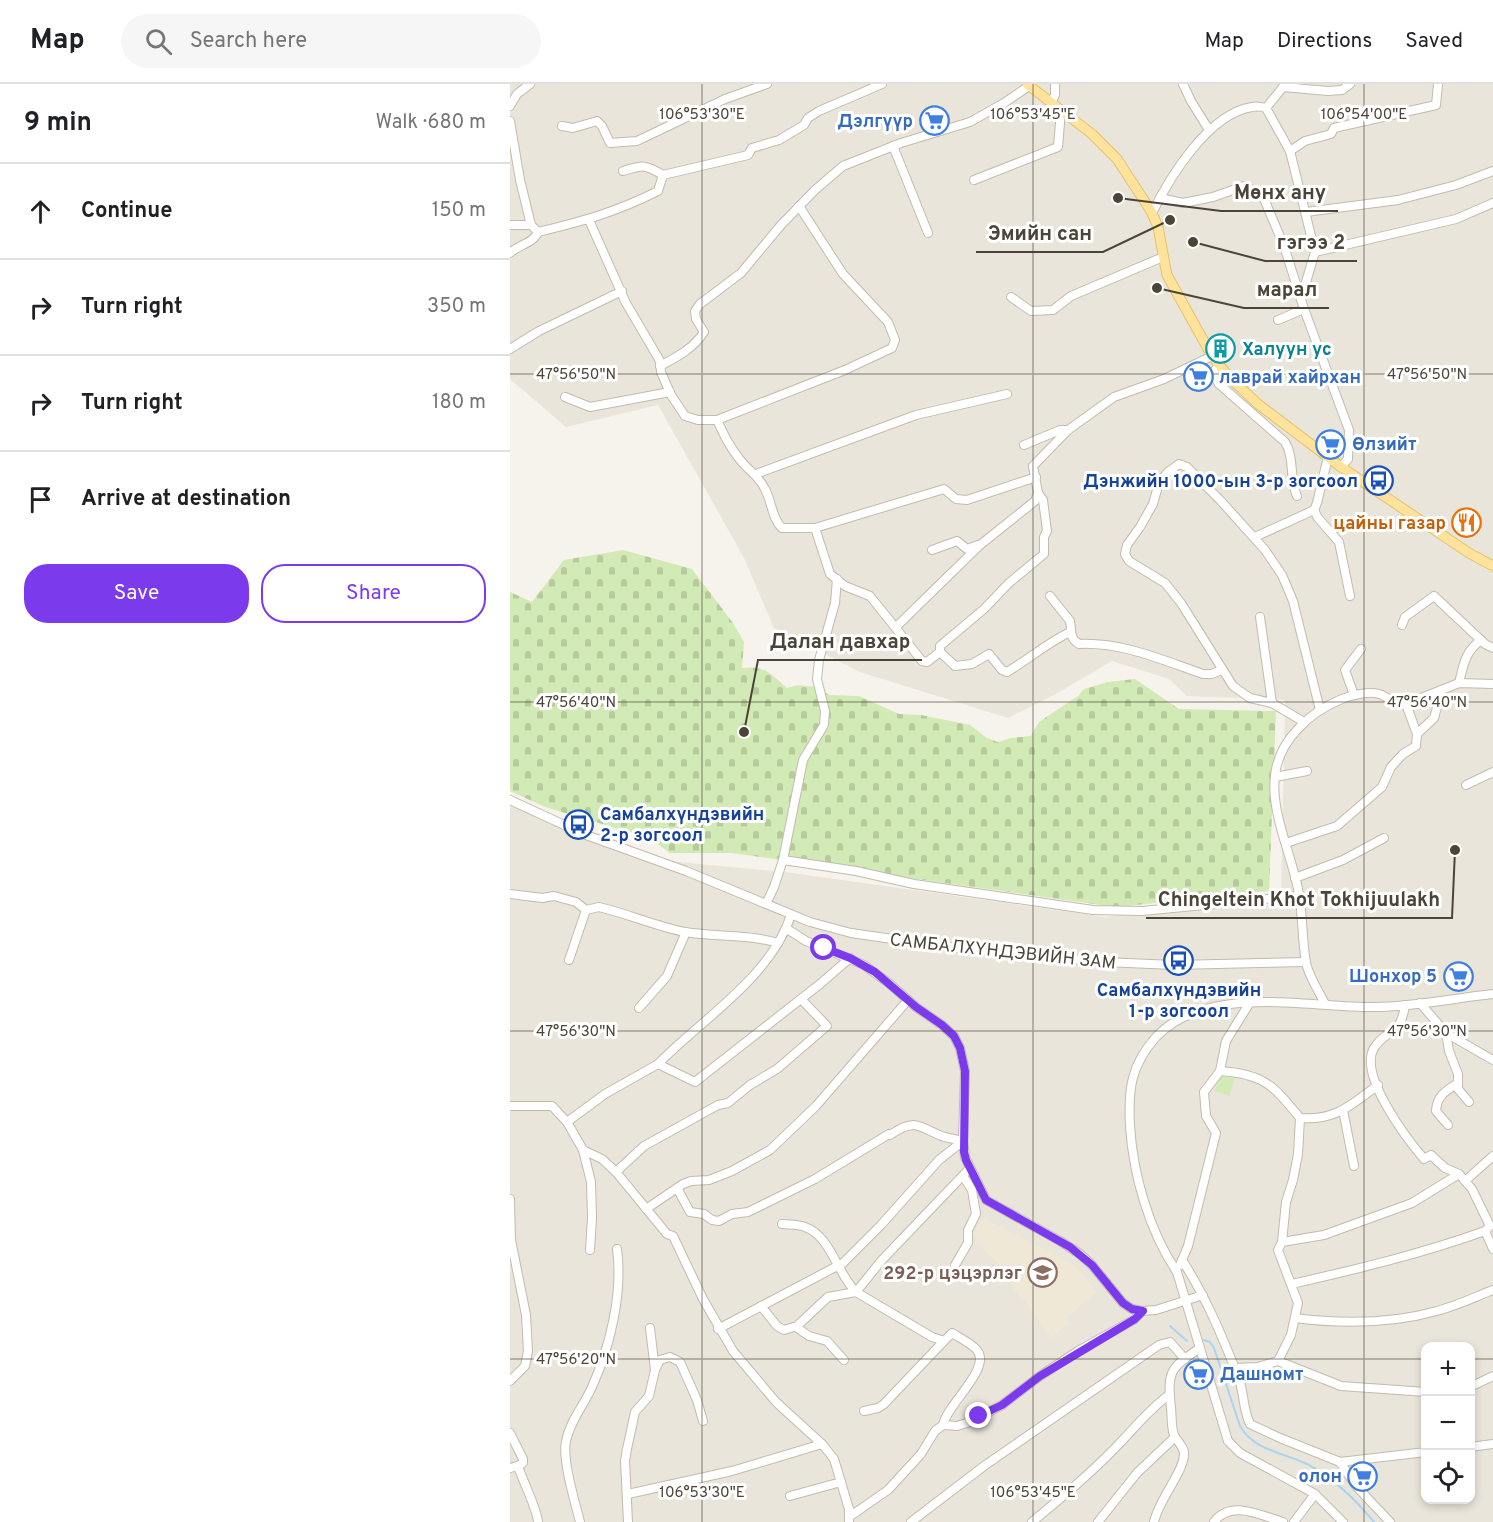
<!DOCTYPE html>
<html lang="en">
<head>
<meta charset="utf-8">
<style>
	body { margin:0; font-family:Overpass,sans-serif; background:#f6f6f6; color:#202124 }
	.controls { position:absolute; right:18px; bottom:18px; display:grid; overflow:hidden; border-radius:12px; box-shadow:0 3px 9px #0003 }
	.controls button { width:54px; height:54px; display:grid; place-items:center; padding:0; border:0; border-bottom:2px solid #e0e0e0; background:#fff; color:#202124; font:30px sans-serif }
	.stop { position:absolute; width:18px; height:18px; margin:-14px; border:4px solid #7c3aed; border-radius:50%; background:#fff }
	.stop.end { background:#7c3aed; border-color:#fff; box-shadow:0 2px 6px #0008 }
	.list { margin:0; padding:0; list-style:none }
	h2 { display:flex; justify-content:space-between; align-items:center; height:78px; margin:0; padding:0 24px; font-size:26px }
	h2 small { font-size:20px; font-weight:400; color:#757577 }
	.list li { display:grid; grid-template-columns:39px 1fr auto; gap:18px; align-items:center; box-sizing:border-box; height:96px; padding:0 24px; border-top:2px solid #e0e0e0 }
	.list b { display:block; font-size:22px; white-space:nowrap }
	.list em { font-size:20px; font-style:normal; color:#757577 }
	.actions { display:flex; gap:12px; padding:18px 24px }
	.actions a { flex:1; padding:14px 0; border:2px solid #7c3aed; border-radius:24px; text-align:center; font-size:21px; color:#7c3aed }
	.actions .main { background:#7c3aed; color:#fff }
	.icon { flex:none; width:33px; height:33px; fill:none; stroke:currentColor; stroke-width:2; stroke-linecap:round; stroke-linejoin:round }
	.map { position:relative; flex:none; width:983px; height:1438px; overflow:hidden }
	header { display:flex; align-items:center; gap:36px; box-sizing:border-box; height:84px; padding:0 30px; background:#fff; border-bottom:2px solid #e0e0e0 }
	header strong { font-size:28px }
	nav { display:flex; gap:33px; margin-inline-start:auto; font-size:21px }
	.search { width:420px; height:54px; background:#f6f6f6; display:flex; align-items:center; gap:15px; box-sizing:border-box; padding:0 21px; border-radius:33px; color:#757577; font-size:22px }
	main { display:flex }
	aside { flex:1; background:#fff }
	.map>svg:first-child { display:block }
</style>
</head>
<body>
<header>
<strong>Map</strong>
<div class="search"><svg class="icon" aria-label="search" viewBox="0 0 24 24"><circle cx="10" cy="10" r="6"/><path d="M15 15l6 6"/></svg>Search here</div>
<nav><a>Map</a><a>Directions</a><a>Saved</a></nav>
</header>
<main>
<aside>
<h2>9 min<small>Walk · 680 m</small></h2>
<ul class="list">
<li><svg class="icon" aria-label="ahead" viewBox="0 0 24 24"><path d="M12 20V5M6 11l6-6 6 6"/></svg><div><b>Continue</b></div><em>150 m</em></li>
<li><svg class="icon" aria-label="right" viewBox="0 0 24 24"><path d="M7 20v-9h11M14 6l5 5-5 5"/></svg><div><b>Turn right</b></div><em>350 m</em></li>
<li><svg class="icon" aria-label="right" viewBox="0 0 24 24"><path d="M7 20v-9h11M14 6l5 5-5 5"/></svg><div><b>Turn right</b></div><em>180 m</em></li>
<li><svg class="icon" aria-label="arrive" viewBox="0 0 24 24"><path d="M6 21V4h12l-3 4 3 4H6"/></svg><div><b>Arrive at destination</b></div></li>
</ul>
<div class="actions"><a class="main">Save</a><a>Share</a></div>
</aside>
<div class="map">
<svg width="983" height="1438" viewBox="0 0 983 1438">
	<defs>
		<pattern id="cemetery-stones" width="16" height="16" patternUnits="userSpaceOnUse" patternTransform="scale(1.5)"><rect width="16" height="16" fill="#d2eab5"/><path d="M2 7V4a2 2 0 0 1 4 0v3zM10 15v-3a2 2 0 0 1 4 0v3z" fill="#b6ca9c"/></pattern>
	</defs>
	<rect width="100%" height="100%" fill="#f6f3ec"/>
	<path fill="#eae5da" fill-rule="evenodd" d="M 0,0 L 983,0 L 983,1438 L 0,1438 L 0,722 L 158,777 L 275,788 L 595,833 L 771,812 L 775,616 L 677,612 L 659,595 L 602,577 L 546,610 L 498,634 L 350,588 L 264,544 L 234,474 L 148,321 L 56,343 L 0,295 ZM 916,1262 L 960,1262 L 960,1416 L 916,1416 Z"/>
	<path fill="#efe8d6" d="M 473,1134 L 563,1180 L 587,1208 L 556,1234 L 559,1239 L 541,1254 L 514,1216 L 508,1211 L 488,1179 L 474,1166 L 463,1150 Z"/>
	<path fill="#d2eab5" d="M 711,990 L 725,995 L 719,1012 L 705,1007 Z"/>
	<path fill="url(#cemetery-stones)" d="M 113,466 L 182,485 L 223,539 L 234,558 L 232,584 C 255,581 261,590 277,604 L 288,601 L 308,603 L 319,611 L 349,612 L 389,630 L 411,631 L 460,641 L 477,654 L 488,658 L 501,654 L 521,652 L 529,638 L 568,612 L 574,605 L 598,598 L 625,595 L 669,625 L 766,627 L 759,807 L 616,822 L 598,822 L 222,769 L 160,769 L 139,754 L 35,723 L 0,707 L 0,508 L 22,518 L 54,476 Z"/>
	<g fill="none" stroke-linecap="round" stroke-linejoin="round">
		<g stroke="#a9d4f2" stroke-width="2">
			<path d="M 660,1242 L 677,1257"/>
			<path d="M 694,1256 L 700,1258 L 704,1264 L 730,1342 C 743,1366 774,1369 797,1380 C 824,1394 845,1415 864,1438"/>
		</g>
		<defs>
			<g id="minor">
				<path d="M 673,0 L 681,17 L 699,46"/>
				<path d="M 541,19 L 545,11 L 545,0"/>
				<path d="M 0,22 L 7,10 L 20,0"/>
				<path d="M 756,24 L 773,3 L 818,7 L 832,6 L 840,0"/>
				<path d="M 0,37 L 10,96 L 21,141"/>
				<path d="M 52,42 L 63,44 L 87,37 L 92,42 L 100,59 L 127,57 L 215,15 L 257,0"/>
				<path d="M 383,62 L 418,149"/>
				<path d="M 780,67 L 795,57 L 821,50 L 824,44 L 926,21 L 928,0"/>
				<path d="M 113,87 C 133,81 135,80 153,91"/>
				<path d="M 464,96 L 548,63 L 551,27"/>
				<path d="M 650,114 L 673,119 L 703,113 L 734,102 L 752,110 L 774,162 L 794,225 L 839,346 L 838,375 L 831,383"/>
				<path d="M 796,128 L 888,116 L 946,101 L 983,87"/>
				<path d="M 642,129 C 660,93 698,30 742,23 C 746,22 752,23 756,24 L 780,67 L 805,168"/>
				<path d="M 79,136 L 116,219 L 150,277 L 151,288 L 161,311 L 175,332 L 188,336 L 207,336 C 214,351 220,364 231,377 C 240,388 248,391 255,405 C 262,418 262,435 272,444 L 305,444 L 434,405 L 446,415 L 457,416 L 526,393"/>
				<path d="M 0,141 L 21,141 L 28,148 C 74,137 106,128 148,107 L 153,91 L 238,71 L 242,64 L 269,56 L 294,41 L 298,34 L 309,27 L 372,0"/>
				<path d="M 0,169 C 8,161 24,159 28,148"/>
				<path d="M 501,213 L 521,227 L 543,226 L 561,212 L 653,173"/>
				<path d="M 791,215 L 805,168 L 946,135 L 983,119"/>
				<path d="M 768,236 L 794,225"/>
				<path d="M 0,265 L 29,247 L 112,207"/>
				<path d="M 709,281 L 703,289 L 709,300 L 775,358 C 785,374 779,395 787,412"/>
				<path d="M 150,282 C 167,273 184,264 194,248 L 186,235 L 185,227 L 190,220 L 231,189 L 271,141 L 305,106 L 333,82 L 391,59 L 460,38 L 494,19 L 519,2"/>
				<path d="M 55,313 L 80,323 L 160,308"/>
				<path d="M 207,336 L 335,286 L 382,264 L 385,256 L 378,238 L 333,190 L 289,122"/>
				<path d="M 514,361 L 550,346 L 558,346"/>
				<path d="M 246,390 L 406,331 L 497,310"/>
				<path d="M 804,426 L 808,434 L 829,458 L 840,512"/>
				<path d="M 305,444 L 320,490 L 335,502 L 360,512 L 412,577 L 417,578 L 430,568 L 445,582 L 462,580 L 479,570 L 492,586 L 497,588 C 519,575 537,559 560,548"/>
				<path d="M 745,453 L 804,426 L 807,419 L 818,373"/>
				<path d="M 422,466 L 447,457 L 457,465 L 468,461"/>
				<path d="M 540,512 L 560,537 C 562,547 559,554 569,560 C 613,558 652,576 693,590 L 702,590 L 711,586"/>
				<path d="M 750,533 L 762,619"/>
				<path d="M 892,541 L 895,533 L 924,512 L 975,560 L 983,564"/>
				<path d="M 386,543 L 470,461 L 525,417 L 528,409"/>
				<path d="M 430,568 L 430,562 L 474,525 L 499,499 L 534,470 L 534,453 L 537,447 L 533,416 L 528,409 L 523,382 L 558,346 L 604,313 L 654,295 L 702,272"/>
				<path d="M 949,599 C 954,579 955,568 971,556"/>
				<path d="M 844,611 L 835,586 L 851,565"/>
				<path d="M 794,638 L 762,619 L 740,614 L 723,602 L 671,519 L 655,499 L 619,477 L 615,470 L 617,461 L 630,443 L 643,420 L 649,399 L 658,388 L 669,380 L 677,383 L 710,416 L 755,466 L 772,491 L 783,517 L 810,626"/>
				<path d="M 907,650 L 924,634 L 932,606"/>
				<path d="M 765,693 L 797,687"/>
				<path d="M 956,701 L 983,688"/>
				<path d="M 0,716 L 76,751 L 176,787 L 300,838 L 341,849 L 438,863 L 594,878 L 664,881 L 796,878"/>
				<path d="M 776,759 L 827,742 L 872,703 L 881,683 L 893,670 L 906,662 L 907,650 L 896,620"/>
				<path d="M 273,776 L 293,676 L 314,641 L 315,627 L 307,595 L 309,576 L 325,519 L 327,495"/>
				<path d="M 785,794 L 833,776 L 874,754"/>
				<path d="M 0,810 L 32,814 L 44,812 L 66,818 L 76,826 L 89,823 C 118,830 146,842 175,848 C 206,853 238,850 268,859"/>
				<path d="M 256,820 L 264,803 L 273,776 L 346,787 L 404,800 L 583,826 L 632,827 L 789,812"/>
				<path d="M 277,845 L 296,857 L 354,881 L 380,900 L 406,923 L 432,941 L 444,952 L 450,964 L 455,987 L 453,1057 L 455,1073 L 476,1116 L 550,1157 L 570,1170 L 582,1181 L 613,1219 L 622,1225 L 632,1227 L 646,1226 L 693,1211"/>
				<path d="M 59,876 L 76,826"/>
				<path d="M 910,919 L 936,949 L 939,967 L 948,990 L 948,1005 L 959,1018"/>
				<path d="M 815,920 C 809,907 799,893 796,879 C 792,856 793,833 789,810 C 779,754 740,695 787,646 C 799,632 815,622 832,615 C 842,611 862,606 872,611 C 882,616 884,622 896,620 L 949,599 L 983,600"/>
				<path d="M 895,921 C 890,955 877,943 864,964 C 848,991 897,1055 914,1075 L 921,1071 L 935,1084 L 949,1090 L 962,1105 L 980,1142 L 975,1147 L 983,1165"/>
				<path d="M 129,924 L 157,892 L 176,848"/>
				<path d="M 936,949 L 983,976"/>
				<path d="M 148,980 C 192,935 261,893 281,831"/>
				<path d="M 710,987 C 754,990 763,1001 790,1034 C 825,1037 841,1021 868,1001"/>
				<path d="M 0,1022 L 42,1022 L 57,1038 L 73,1066 L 92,1075 L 106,1088 L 157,1150 L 163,1152 L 193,1215 L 223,1267 L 266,1318 L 312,1360 L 324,1375 L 339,1425 L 339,1438"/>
				<path d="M 833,1026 L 844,1082"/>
				<path d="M 57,1038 L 95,1010 L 148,980 L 185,998 L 310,900 L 340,874"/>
				<path d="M 938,1041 L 926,1027 C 927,1011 936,1007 948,999"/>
				<path d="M 73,1066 L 81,1098 L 82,1134 L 80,1166"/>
				<path d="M 106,1088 L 134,1062 L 208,1021 L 218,1019 L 240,1001 L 267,985 L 317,942 L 291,915"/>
				<path d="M 955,1097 L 983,1072"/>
				<path d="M 167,1104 L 180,1128 L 194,1130 L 202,1136 L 209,1137 L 222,1130 L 238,1128 L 305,1095 L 379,1050 L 380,1051 C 403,1035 407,1041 429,1051 C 436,1054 445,1055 453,1057"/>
				<path d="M 0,1115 L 1,1156 L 16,1231 L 18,1267 L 15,1282 L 0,1297"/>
				<path d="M 136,1125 L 173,1100 L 181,1097 L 199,1096 L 222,1087 L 260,1066 L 306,1022 L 398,916"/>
				<path d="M 272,1140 C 279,1141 288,1140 295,1143 C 320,1151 328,1191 346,1208"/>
				<path d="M 772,1158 L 776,1118 L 783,1096 L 788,1070 L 790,1034"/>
				<path d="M 672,1176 C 696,1213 713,1254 729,1295 C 734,1309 733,1326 740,1340 L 770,1354 L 830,1378 L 846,1402 L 880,1438"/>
				<path d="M 445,1181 L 458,1159 L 458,1146 L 466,1130 L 462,1106 L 453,1092"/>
				<path d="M 670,1181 L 678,1162 L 706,1049 L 696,1032 L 694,1008 L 710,987 L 716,957 L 739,920"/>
				<path d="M 782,1200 C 847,1185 911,1170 975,1147"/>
				<path d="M 251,1222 L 267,1242 L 274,1246 L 287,1242 L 318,1213 L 346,1208"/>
				<path d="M 785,1234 C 832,1240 880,1240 927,1227 C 946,1222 965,1213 983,1206"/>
				<path d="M 286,1243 L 299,1252 L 317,1257 L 334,1276"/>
				<path d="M 140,1244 L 145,1286"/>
				<path d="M 208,1245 L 333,1179 L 371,1141 L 429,1076 L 453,1057"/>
				<path d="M 768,1277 L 831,1302 L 916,1308"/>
				<path d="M 724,1284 L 748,1283 L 768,1277 L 781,1251 L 788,1219 L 768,1166 L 772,1158 L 814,1151 L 902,1119 L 949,1090"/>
				<path d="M 960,1303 L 983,1292"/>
				<path d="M 354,1327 L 368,1324 L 374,1320 L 434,1257"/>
				<path d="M 433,1341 C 436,1321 484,1283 466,1265 C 460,1259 450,1254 442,1249 L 434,1257 L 422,1253 L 346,1208 L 372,1176 L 460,1084"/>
				<path d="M 0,1349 L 13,1375 L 13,1379 L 8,1382"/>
				<path d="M 960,1363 L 983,1360"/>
				<path d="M 830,1378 L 916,1368"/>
				<path d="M 0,1384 L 8,1382 C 13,1398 27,1424 28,1438"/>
				<path d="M 118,1410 L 222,1387 L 312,1360"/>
				<path d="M 280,1412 L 331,1398"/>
				<path d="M 339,1433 L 378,1406 L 411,1370 L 425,1347 L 433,1341 L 447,1342 L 460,1338 L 492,1321 L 530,1292 L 568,1267 L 625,1235 L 632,1227"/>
				<path d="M 70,1438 C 65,1418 52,1376 56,1357 C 60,1337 74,1321 82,1303 C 100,1263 113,1209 107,1165"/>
				<path d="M 118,1438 L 115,1377 L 117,1365 L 125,1328 L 139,1312 L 145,1286 L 150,1276 L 160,1273 L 170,1278 L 187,1316 L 193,1337"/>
				<path d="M 401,1438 L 474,1382 L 649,1261 L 660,1258 L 675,1275"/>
				<path d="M 522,1438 C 551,1414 580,1390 606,1363 C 624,1345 638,1326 659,1311"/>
				<path d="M 588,1438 L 627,1389 L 665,1353"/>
				<path d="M 644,1438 C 649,1415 673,1389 674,1371 C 675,1363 667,1358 664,1351 C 661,1342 662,1333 661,1324 C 657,1287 660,1284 690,1264"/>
				<path d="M 704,1438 C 721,1415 752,1432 773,1438"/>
				<path d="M 784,1438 L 805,1410"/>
				<path d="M 833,1438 L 805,1410 L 730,1369 L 718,1357 L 667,1188 C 639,1147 623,1090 620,1042 C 618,1005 621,981 646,953 C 697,899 799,924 865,923 C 904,923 944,914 983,910"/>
			</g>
			<path id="major" d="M 517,0 L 582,50 L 607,75 L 641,127 L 648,143 L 657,191 L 702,272 L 720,294 L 748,320 L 831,383 L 959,469 L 983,482"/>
		</defs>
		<use href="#minor" stroke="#c2bbae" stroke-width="10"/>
		<use href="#major" stroke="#e6c16a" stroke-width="11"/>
		<use href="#minor" stroke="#fff" stroke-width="8"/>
		<use href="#major" stroke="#ffe39c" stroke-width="9"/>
	</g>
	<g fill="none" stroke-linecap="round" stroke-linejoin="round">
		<path stroke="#7c3aed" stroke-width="8" d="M 314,864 L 340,874 L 365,888 L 406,923 L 432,941 L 444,952 L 450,964 L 455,987 L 454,1068 L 456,1076 L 476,1116 L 560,1163 L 582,1181 L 613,1219 L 622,1225 L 633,1227 L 625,1235 L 530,1292 L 492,1321 L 469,1332"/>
	</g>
	<path fill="none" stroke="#4b4439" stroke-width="1.5" stroke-opacity="0.45" d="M 192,0 L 192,1438M 523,0 L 523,1438M 854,0 L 854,1438M 0,290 L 983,290M 0,618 L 983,618M 0,947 L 983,947M 0,1275 L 916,1275M 960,1275 L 983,1275"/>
	<defs>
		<symbol id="supermarket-ring" viewBox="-11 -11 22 22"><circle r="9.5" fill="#fff" stroke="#3f7fe0" stroke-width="1.5"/><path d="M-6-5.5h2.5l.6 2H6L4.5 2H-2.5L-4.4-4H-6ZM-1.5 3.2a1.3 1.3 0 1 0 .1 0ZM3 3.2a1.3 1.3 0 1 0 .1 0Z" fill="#3f7fe0"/></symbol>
		<symbol id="building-ring" viewBox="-11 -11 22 22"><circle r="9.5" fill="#fff" stroke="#0f9aa8" stroke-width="1.5"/><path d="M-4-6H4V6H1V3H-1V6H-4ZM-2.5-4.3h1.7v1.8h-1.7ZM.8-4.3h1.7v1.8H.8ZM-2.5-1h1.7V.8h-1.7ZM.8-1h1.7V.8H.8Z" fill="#0f9aa8"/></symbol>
		<symbol id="bus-ring" viewBox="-11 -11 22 22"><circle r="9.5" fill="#fff" stroke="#1a4fb4" stroke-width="1.5"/><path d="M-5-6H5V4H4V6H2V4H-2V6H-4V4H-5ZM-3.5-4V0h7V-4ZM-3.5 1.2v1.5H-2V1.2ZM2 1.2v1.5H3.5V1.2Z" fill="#1a4fb4"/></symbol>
		<symbol id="restaurant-ring" viewBox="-11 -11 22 22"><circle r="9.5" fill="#fff" stroke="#e8710a" stroke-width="1.5"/><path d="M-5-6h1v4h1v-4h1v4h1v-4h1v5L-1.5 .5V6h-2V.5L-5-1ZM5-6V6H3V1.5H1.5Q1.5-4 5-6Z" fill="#e8710a"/></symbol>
		<symbol id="school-ring" viewBox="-11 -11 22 22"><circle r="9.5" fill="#fff" stroke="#8d6e63" stroke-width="1.5"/><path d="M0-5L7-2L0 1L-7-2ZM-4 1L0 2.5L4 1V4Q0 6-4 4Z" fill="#8d6e63"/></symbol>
	</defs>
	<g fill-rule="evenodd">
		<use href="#supermarket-ring" x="408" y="20" width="33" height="33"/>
		<use href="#building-ring" x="694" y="248" width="33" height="33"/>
		<use href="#supermarket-ring" x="672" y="276" width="33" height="33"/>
		<use href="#supermarket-ring" x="804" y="344" width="33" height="33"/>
		<use href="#bus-ring" x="852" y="380" width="33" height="33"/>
		<use href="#restaurant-ring" x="940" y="422" width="33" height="33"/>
		<use href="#bus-ring" x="52" y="724" width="33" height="33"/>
		<use href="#bus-ring" x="652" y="860" width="33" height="33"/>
		<use href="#supermarket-ring" x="932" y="876" width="33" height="33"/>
		<use href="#school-ring" x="516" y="1172" width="33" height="33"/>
		<use href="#supermarket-ring" x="672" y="1274" width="33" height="33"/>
		<use href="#supermarket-ring" x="836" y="1376" width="33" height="33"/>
	</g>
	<g text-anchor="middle" stroke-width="6" stroke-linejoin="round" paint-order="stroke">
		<g font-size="18" font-weight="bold" fill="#366cbe" stroke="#fff" text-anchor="end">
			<text x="403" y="43">Дэлгүүр</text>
			<text x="709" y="299" text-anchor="start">лаврай хайрхан</text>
			<text x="842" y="366" text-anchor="start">Өлзийт</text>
			<text x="927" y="898">Шонхор 5</text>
			<text x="710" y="1296" text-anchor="start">Дашномт</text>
			<text x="832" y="1398">олон</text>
		</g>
		<g font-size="18" font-weight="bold" fill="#0d838f" stroke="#fff" text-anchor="start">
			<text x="732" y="271">Халуун ус</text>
		</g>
		<g font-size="18" font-weight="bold" fill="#164399" stroke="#fff" text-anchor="end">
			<text x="848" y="403">Дэнжийн 1000-ын 3-р зогсоол</text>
			<text x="90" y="736" text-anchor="start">Самбалхүндэвийн<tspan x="90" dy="21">2-р зогсоол</tspan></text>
			<text x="669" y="912" text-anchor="middle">Самбалхүндэвийн<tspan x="669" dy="21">1-р зогсоол</tspan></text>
		</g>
		<g font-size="18" font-weight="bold" fill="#c56008" stroke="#fff" text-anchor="end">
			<text x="936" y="445">цайны газар</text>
		</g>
		<g font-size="18" fill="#4b4439" stroke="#fff">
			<text transform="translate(493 867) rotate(6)" y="6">САМБАЛХҮНДЭВИЙН ЗАМ</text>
		</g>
		<g font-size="18" font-weight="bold" fill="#785e54" stroke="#fff" text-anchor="end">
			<text x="512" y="1195">292-р цэцэрлэг</text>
		</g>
	</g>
	<g font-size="15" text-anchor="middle" fill="#4b4439" stroke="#fff" stroke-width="6" stroke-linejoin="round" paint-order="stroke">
		<text x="192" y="35">106°53'30"E</text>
		<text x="523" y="35">106°53'45"E</text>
		<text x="854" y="35">106°54'00"E</text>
		<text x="66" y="295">47°56'50"N</text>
		<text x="917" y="295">47°56'50"N</text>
		<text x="66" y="623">47°56'40"N</text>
		<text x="917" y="623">47°56'40"N</text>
		<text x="66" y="952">47°56'30"N</text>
		<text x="917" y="952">47°56'30"N</text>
		<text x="66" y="1280">47°56'20"N</text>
		<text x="192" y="1413">106°53'30"E</text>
		<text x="523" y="1413">106°53'45"E</text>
	</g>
	<path fill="none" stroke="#4b4439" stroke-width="2" d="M608 114L711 127H828M660 136L593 168H466M683 158L755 177H847M647 204L734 224H819M234 648L248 576H412M945 766L942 834H636"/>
	<g fill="#4b4439" stroke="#fff" stroke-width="2">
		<circle cx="608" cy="114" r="6"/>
		<circle cx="660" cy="136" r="6"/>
		<circle cx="683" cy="158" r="6"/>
		<circle cx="647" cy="204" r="6"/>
		<circle cx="234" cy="648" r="6"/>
		<circle cx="945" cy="766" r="6"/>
	</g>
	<g font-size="20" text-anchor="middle" font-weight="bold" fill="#4b4439" stroke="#fff" stroke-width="6" stroke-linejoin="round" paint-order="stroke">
		<text x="770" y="115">Мөнх ану</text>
		<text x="530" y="156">Эмийн сан</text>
		<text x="801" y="165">гэгээ 2</text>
		<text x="777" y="212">марал</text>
		<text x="330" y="564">Далан давхар</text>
		<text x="789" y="822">Chingeltein Khot Tokhijuulakh</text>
	</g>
</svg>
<div class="controls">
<button>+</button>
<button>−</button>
<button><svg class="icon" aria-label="locate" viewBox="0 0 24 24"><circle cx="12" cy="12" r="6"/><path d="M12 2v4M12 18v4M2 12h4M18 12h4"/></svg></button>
</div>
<div class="stop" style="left:314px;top:864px"></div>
<div class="stop end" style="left:469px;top:1332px"></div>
</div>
</main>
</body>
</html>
